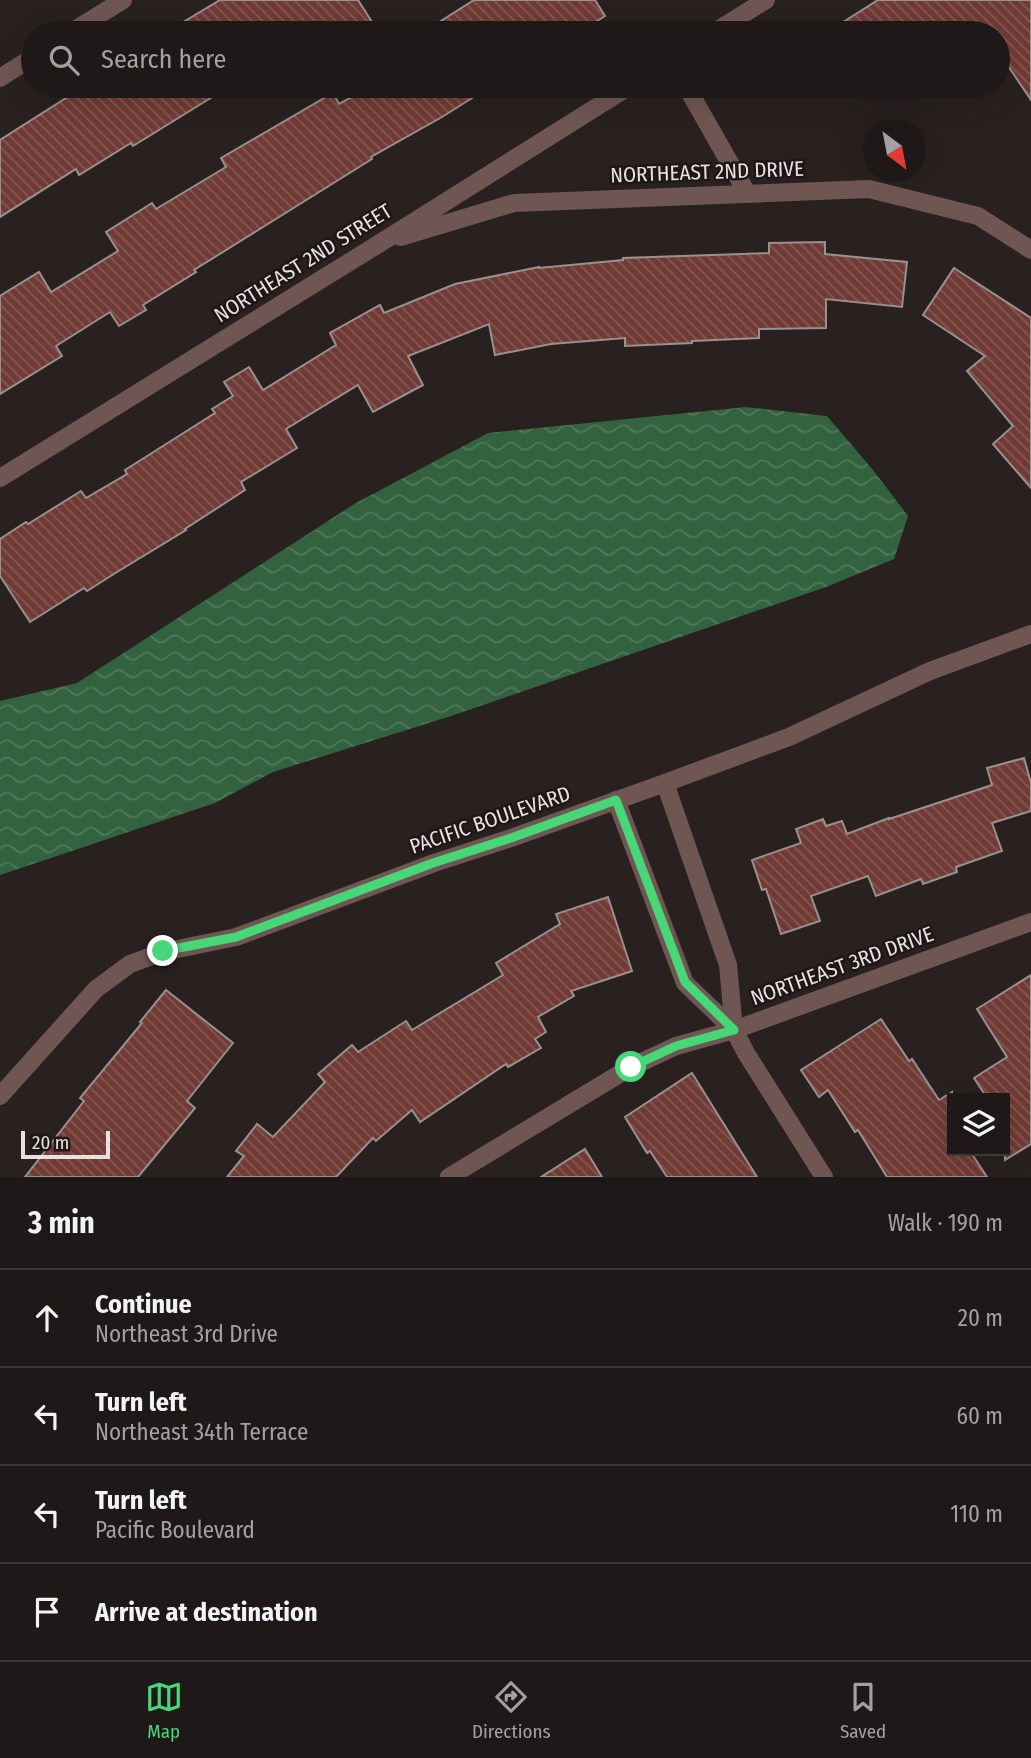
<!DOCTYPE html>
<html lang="en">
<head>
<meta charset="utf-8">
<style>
	body { margin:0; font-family:"Fira Sans Condensed",sans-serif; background:#2b2625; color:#f1f3f6 }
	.controls { position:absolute; right:21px; bottom:21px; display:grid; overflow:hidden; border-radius:0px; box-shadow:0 7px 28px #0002 }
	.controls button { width:63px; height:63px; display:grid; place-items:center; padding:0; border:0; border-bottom:2px solid #3c3837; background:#1e1918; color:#f1f3f6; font:35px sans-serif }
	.compass { position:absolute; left:863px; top:119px; width:63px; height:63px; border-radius:50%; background:#1e1918; box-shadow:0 7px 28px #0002; rotate:148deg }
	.scale { position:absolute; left:21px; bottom:18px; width:89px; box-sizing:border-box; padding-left:7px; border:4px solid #e7e2e1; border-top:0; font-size:19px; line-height:24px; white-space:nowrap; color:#e7e2e1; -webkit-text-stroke:5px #1e1716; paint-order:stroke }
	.stop { position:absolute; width:21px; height:21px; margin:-16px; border:5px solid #48d778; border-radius:50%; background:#fff }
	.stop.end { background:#48d778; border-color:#fff; box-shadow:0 2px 7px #0008 }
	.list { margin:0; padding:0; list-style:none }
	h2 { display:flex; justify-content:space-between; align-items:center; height:91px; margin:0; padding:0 28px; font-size:30px }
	h2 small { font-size:23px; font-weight:400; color:#a1a0a2 }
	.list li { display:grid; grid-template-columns:46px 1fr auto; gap:21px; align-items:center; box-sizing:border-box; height:98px; padding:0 28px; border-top:2px solid #3c3837 }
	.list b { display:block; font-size:26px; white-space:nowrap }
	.list p { margin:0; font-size:23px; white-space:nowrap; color:#a1a0a2 }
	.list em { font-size:23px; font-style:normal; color:#a1a0a2 }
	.icon { flex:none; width:38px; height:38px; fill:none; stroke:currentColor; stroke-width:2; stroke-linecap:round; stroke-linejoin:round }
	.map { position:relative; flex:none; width:1031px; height:1177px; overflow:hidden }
	.search { position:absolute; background:#1e1918; box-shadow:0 7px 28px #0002; left:21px; right:21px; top:21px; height:77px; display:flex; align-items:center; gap:18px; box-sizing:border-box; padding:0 24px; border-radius:38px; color:#a1a0a2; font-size:26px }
	.sheet { height:483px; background:#1e1918 }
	nav { display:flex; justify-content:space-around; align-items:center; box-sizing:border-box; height:98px; border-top:2px solid #3c3837; background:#1e1918; font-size:19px; color:#a1a0a2 }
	nav a { display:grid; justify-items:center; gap:4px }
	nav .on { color:#48d778 }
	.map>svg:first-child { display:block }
</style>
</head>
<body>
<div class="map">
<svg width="1031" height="1177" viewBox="0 0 1031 1177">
	<defs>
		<pattern id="water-waves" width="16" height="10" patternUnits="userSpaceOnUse" patternTransform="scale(1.75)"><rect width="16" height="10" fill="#33623f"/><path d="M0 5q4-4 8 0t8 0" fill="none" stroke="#51785a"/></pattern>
		<pattern id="building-back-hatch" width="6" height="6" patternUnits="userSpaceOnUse" patternTransform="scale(1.75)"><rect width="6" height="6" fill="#713b35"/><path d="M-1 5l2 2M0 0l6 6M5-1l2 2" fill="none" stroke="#855752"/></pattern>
	</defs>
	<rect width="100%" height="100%" fill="#282120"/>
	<path fill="url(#water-waves)" d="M 746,407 L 827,416 L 873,470 L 908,516 L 894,559 L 826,587 L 451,716 L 273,772 L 215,803 L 0,875 L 0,701 L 77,683 L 356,503 L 488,433 Z"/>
	<g fill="url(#building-back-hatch)" stroke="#99908f" stroke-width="2">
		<path d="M 220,0 L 358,0 L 379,33 L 165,33 Z"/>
		<path d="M 474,0 L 595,0 L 605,16 L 578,33 L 422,33 Z"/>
		<path d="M 878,0 L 1031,0 L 1031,100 L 998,51 L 998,33 L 826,33 Z"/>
		<path d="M 85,86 L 230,86 L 133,146 L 131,143 L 79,175 L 76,169 L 0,217 L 0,140 Z"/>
		<path d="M 372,86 L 491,86 L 442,117 L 371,157 L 372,159 L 194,270 L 196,272 L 143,305 L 146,310 L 119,326 L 110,312 L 56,346 L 62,356 L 0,394 L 0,296 L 39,272 L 51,292 L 118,251 L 106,232 L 152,203 L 156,209 L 226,167 L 221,158 L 333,93 L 339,104 Z"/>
		<path d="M 825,242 L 825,254 L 907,262 L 902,307 L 826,299 L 826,328 L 759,329 L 759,338 L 692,341 L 692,343 L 625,346 L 625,338 L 551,344 L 495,355 L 489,324 L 408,356 L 423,385 L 373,412 L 358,385 L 286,429 L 297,448 L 241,482 L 245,490 L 185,529 L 186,530 L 117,572 L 87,591 L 84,588 L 30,622 L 0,576 L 0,539 L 26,522 L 28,524 L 81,491 L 86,498 L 127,474 L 125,470 L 215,413 L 212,409 L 233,396 L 224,382 L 249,367 L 263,390 L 336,345 L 330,333 L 380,305 L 384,313 L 455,284 L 539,267 L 539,268 L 623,260 L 623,258 L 769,253 L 769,243 Z"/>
		<path d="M 954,268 L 1031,318 L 1031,488 L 993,444 L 1013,426 L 967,371 L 985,356 L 923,315 Z"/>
		<path d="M 1024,758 L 1031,783 L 1031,811 L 992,823 L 1002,851 L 956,867 L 957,872 L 923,884 L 921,879 L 876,896 L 868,876 L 811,896 L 820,921 L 781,934 L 766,889 L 762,890 L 752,860 L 801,843 L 796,829 L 823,819 L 826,826 L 842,821 L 847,834 L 889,818 L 889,819 L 992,785 L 987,768 Z"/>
		<path d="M 608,897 L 632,971 L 571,991 L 574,996 L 538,1017 L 546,1032 L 535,1039 L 541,1048 L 508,1067 L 506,1064 L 420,1122 L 412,1110 L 376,1141 L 373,1138 L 336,1177 L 227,1177 L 244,1156 L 236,1151 L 257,1124 L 273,1137 L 325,1082 L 318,1074 L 352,1045 L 358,1052 L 406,1021 L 412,1030 L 503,975 L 496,963 L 560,924 L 556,914 Z"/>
		<path d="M 1031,975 L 1031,1144 L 1005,1160 L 1005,1098 L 987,1098 L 974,1078 L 1007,1057 L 977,1009 Z"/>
		<path d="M 166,990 L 233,1043 L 187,1101 L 195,1108 L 138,1177 L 25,1177 L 84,1101 L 80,1098 L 142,1023 L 140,1022 Z"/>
		<path d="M 881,1019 L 909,1061 L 912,1059 L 939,1100 L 952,1092 L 952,1151 L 970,1151 L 987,1177 L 887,1177 L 858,1130 L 855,1132 L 828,1090 L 819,1097 L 801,1070 Z"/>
		<path d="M 692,1073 L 715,1110 L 757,1177 L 667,1177 L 650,1151 L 647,1153 L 625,1117 Z"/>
		<path d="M 585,1149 L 602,1177 L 541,1177 Z"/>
	</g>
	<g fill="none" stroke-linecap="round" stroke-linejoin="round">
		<g stroke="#705653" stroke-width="18">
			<path d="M 70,33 L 123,0"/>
			<path d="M 713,33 L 766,0"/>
			<path d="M 0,78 L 33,57"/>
			<path d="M 686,86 L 747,193"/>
			<path d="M 401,237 L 514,203 L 869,189 L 978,216 L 1031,250"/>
			<path d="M 0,478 L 377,245 L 630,86"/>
			<path d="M 665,783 L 728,965 L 734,1030 L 746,1053 L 824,1177"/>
			<path d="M 616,800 L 685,983 L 734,1030"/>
			<path d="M 0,1096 L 96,989 L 130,964 L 163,952 L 236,937 L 434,863 L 511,838 L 665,783 L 789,737 L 930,671 L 1031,634"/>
			<path d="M 449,1177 L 631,1067 L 676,1046 L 734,1030 L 1031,922"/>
		</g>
	</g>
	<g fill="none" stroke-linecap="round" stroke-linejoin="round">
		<path stroke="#48d778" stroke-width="9" d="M 163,951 L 236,937 L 433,863 L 511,838 L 616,800 L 685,982 L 734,1030 L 676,1046 L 631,1067"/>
	</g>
	<g text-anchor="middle" stroke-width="5" stroke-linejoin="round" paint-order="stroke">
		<g font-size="21" fill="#e7e2e1" stroke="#1e1716">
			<text transform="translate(707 172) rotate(-2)" y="7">NORTHEAST 2ND DRIVE</text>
			<text transform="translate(303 263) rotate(-32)" y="7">NORTHEAST 2ND STREET</text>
			<text transform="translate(490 820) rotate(-19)" y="7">PACIFIC BOULEVARD</text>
			<text transform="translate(842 966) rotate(-20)" y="7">NORTHEAST 3RD DRIVE</text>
		</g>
	</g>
</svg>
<div class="controls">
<button><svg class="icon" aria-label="layers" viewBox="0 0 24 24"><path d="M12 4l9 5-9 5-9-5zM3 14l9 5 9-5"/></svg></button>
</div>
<svg class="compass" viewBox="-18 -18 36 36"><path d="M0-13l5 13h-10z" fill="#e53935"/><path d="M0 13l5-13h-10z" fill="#a1a0a2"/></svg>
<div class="scale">20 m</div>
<div class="stop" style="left:631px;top:1067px"></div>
<div class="stop end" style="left:163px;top:951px"></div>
<div class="search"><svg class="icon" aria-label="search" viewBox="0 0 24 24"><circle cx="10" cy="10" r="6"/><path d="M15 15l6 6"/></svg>Search here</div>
</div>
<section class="sheet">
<h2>3 min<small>Walk · 190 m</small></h2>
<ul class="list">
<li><svg class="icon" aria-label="ahead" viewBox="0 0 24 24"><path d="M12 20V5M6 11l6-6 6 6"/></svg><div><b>Continue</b><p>Northeast 3rd Drive</p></div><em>20 m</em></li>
<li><svg class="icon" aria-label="left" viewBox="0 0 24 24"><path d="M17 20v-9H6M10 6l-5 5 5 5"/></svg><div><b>Turn left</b><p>Northeast 34th Terrace</p></div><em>60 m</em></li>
<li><svg class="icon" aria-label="left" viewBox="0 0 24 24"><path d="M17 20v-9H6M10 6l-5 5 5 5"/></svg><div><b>Turn left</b><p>Pacific Boulevard</p></div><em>110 m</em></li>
<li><svg class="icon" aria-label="arrive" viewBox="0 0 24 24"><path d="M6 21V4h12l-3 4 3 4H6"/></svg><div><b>Arrive at destination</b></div></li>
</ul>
</section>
<nav>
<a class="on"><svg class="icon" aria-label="map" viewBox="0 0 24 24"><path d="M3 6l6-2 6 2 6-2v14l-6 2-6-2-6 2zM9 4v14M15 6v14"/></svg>Map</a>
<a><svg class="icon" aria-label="directions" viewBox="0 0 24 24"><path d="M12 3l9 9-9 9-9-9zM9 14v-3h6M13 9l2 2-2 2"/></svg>Directions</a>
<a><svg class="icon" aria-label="saved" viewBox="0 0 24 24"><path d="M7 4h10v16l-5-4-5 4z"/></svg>Saved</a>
</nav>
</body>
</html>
